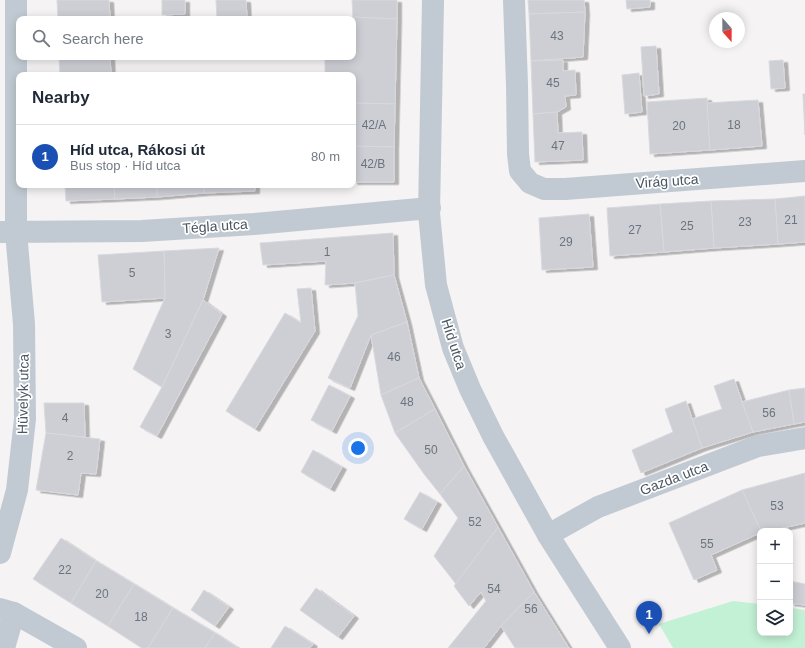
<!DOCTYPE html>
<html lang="en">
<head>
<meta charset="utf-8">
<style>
	body { margin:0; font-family:Helvetica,sans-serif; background:#f6f6f7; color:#1f2937 }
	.controls { position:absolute; right:12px; bottom:12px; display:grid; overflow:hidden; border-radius:8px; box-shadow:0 2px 10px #0003 }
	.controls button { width:36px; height:36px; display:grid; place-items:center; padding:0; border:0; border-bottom:1px solid #e0e1e3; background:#fff; color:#1f2937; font:20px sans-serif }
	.compass { position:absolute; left:709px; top:12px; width:36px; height:36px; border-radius:50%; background:#fff; box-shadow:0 2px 10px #0003; rotate:159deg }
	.you { position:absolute; left:358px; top:448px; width:14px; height:14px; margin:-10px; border:3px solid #fff; border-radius:50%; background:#1a73e8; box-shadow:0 0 0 6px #1a73e833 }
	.badge { display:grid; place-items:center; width:26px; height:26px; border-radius:50%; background:#2563eb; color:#fff; font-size:13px; font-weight:700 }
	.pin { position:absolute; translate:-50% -33px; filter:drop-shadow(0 1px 2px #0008) }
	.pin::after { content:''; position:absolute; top:21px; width:14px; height:12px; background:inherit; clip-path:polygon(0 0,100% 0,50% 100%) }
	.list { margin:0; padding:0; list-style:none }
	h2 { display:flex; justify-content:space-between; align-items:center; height:52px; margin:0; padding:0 16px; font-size:17px }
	h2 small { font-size:13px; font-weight:400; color:#747a83 }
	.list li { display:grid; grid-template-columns:26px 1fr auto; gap:12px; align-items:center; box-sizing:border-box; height:64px; padding:0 16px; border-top:1px solid #e0e1e3 }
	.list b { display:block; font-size:15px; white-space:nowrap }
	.list p { margin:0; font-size:13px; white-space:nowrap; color:#747a83 }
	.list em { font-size:13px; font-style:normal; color:#747a83 }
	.icon { flex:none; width:22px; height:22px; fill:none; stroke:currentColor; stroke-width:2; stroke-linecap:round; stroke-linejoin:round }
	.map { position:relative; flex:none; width:805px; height:648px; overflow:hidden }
	.search { position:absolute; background:#fff; box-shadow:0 2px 10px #0003; left:16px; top:16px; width:340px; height:44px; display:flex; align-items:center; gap:10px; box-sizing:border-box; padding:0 14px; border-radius:8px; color:#747a83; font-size:15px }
	.panel { position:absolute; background:#fff; box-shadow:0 2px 10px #0003; left:16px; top:72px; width:340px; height:116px; border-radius:8px }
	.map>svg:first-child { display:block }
</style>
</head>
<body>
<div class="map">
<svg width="805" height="648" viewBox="0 0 805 648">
	<defs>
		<filter id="shadow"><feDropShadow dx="4.5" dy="2.5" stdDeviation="0" flood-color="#0004"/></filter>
	</defs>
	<rect width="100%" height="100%" fill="#f5f3f3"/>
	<path fill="#c3f1d5" d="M 733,601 L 760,604 L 760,633 L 790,633 L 790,608 L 805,610 L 805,648 L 673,648 L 659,624 Z"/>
	<g fill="#cdcfd5" stroke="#d7d9de" filter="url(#shadow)">
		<path d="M 57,0 L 109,0 L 110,19 L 58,19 Z"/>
		<path d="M 162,0 L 185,0 L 185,14 L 162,15 Z"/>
		<path d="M 216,0 L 246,0 L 247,19 L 217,19 Z"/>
		<path d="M 352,0 L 397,0 L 397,19 L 353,17 Z"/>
		<path d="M 528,0 L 584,0 L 585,12 L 529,14 Z"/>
		<path d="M 626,0 L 650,0 L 650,7 L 627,9 Z"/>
		<path d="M 585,12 L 583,57 L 531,61 L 529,14 Z"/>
		<path d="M 353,17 L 397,19 L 395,104 L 353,103 L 353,75 L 325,75 L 325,57 L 353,57 L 353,19 L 327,19 Z"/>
		<path d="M 656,46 L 659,94 L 644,96 L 641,47 Z"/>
		<path d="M 59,57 L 110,57 L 111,75 L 60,75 Z"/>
		<path d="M 563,60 L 563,71 L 575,70 L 576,95 L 565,96 L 566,107 L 557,112 L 533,114 L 531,61 Z"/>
		<path d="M 783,60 L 785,88 L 771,89 L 769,61 Z"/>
		<path d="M 639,73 L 642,112 L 625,114 L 622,75 Z"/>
		<path d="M 803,94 L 805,94 L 805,135 Z"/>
		<path d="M 707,98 L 710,150 L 650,154 L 647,102 Z"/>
		<path d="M 758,100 L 762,146 L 710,150 L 707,103 Z"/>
		<path d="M 353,103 L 395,104 L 394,147 L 353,146 Z"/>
		<path d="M 557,112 L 558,133 L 582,132 L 583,160 L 535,162 L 533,114 Z"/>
		<path d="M 353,146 L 394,147 L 394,182 L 353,182 Z"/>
		<path d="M 65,185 L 114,185 L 115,199 L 66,201 Z"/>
		<path d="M 114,185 L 157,185 L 157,197 L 115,199 Z"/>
		<path d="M 157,185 L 204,185 L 204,193 L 157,197 Z"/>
		<path d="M 204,185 L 255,185 L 255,191 L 204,193 Z"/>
		<path d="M 805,196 L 805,242 L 778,244 L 775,199 Z"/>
		<path d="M 775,199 L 778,244 L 714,248 L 711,201 Z"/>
		<path d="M 711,201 L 714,248 L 664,252 L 660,204 Z"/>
		<path d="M 660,204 L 664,252 L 610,256 L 607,208 Z"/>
		<path d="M 589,214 L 593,267 L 542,270 L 539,218 Z"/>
		<path d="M 393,233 L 394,275 L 355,283 L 325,285 L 326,261 L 263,265 L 260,243 Z"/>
		<path d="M 219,248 L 203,300 L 162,387 L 133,369 L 165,298 L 164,251 Z"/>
		<path d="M 164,251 L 165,298 L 102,302 L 98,255 Z"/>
		<path d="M 394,275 L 407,322 L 371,335 L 350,388 L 328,378 L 358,316 L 355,283 Z"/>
		<path d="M 311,288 L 315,331 L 255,429 L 226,411 L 285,313 L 301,323 L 297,289 Z"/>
		<path d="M 203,300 L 222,314 L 157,436 L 140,427 L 162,387 Z"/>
		<path d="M 407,322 L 419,378 L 381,395 L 371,335 Z"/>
		<path d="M 419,378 L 435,409 L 395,433 L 381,395 Z"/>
		<path d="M 734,379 L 753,432 L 702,448 L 692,419 L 722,409 L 714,386 Z"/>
		<path d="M 329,385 L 350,396 L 332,431 L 311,420 Z"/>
		<path d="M 805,388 L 805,422 L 794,424 L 789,390 Z"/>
		<path d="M 789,390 L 794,424 L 753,432 L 742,402 Z"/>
		<path d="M 686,401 L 702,448 L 641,473 L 632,450 L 673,432 L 665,409 Z"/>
		<path d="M 44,403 L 84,403 L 85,437 L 46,433 Z"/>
		<path d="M 435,409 L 464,466 L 440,494 L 424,474 L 395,433 Z"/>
		<path d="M 46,433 L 100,439 L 96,474 L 81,473 L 78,495 L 36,490 Z"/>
		<path d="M 313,450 L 342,467 L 330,489 L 301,472 Z"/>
		<path d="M 464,466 L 498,527 L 456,584 L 434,556 L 458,518 L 440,494 Z"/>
		<path d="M 805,473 L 805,523 L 769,531 L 761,531 L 742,490 Z"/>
		<path d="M 742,490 L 761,531 L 760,533 L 711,555 L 717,570 L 694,580 L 669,523 Z"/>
		<path d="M 420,492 L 437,502 L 422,529 L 404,519 Z"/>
		<path d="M 498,527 L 534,592 L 501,626 L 484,648 L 448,648 L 486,601 L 481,592 L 469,606 L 454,586 Z"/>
		<path d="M 61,538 L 96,561 L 71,603 L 33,579 Z"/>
		<path d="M 96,561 L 134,584 L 108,626 L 71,603 Z"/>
		<path d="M 790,581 L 805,584 L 805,605 L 790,603 Z"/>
		<path d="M 134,584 L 173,608 L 148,648 L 142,648 L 108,626 Z"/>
		<path d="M 316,588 L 354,616 L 338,637 L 300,610 Z"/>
		<path d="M 204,590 L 229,607 L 215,626 L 191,610 Z"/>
		<path d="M 534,592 L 569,648 L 515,648 L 501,626 Z"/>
		<path d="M 173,608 L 215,633 L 205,648 L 148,648 Z"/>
		<path d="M 285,626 L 313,644 L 310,648 L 271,648 Z"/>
		<path d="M 215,633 L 238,648 L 205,648 Z"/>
	</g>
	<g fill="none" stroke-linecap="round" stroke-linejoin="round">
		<g stroke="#c1cad2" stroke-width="22">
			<path d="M 433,0 L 429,213 L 436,285 L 453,348 L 470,389 L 493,436 L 548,535 L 620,648"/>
			<path d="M 514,0 L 517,85 L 518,154 L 520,171 L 530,183 L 544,189 L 565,189 L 805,171"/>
			<path d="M 0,232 L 142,231 L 254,224 L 430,208"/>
			<path d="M 548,535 L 598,507 L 758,446 L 805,438"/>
			<path d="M 0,553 L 17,490 L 25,419 L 24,324 L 16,232 L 16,0"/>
			<path d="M 0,609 L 14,613 L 76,648"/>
			<path d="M 4,648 L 14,613"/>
		</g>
	</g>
	<g text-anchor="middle" stroke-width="3.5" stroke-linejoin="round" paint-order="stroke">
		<g font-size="12" fill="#6b747e">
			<text x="557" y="40">43</text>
			<text x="553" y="87">45</text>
			<text x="374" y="129">42/A</text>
			<text x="734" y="129">18</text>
			<text x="679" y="130">20</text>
			<text x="558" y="150">47</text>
			<text x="373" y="168">42/B</text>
			<text x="791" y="224">21</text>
			<text x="745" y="226">23</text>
			<text x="687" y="230">25</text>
			<text x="635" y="234">27</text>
			<text x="566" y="246">29</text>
			<text x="327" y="256">1</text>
			<text x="132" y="277">5</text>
			<text x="168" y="338">3</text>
			<text x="394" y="361">46</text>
			<text x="407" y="406">48</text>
			<text x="769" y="417">56</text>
			<text x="65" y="422">4</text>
			<text x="431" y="454">50</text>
			<text x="70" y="460">2</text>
			<text x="777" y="510">53</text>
			<text x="475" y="526">52</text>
			<text x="707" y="548">55</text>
			<text x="65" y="574">22</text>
			<text x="494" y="593">54</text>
			<text x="102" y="598">20</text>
			<text x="531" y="613">56</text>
			<text x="141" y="621">18</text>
		</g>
		<g font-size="14" fill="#4a5661" stroke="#fff">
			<text transform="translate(667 181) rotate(-4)" y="5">Virág utca</text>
			<text transform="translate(215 226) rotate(-4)" y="5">Tégla utca</text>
			<text transform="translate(454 344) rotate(72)" y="5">Híd utca</text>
			<text transform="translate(23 394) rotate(-89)" y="5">Hüvelyk utca</text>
			<text transform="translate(674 478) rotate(-21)" y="5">Gazda utca</text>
		</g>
	</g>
</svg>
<div class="controls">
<button>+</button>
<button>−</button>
<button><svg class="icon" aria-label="layers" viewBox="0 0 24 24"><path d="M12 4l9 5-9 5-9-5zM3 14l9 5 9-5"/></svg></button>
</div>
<svg class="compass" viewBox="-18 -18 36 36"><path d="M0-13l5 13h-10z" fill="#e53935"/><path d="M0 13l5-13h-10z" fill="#747a83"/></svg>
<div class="you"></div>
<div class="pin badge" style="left:649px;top:634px;background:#1a4fb4">1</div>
<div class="search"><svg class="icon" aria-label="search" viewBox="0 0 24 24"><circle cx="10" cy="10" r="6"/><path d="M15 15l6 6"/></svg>Search here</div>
<section class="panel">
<h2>Nearby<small></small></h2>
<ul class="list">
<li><span class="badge" style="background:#1a4fb4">1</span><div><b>Híd utca, Rákosi út</b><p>Bus stop · Híd utca</p></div><em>80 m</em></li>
</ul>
</section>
</div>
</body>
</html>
